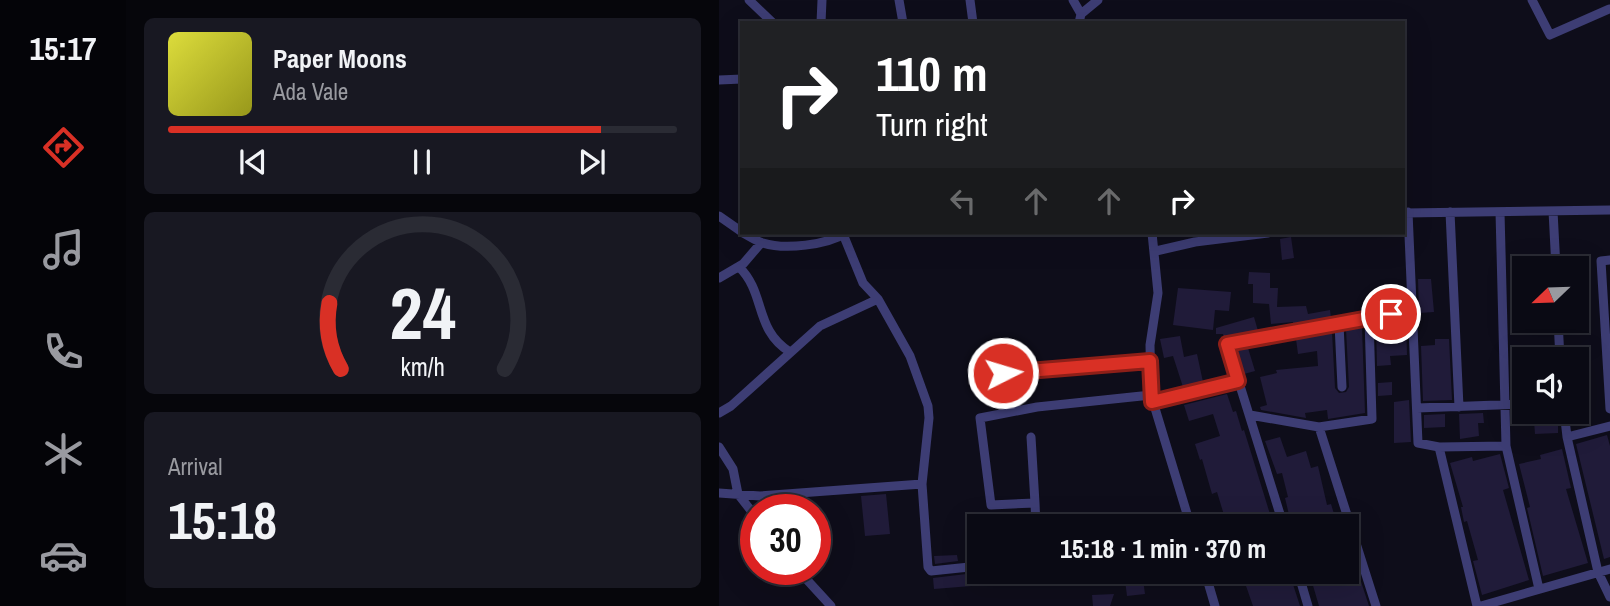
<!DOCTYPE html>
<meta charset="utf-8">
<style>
:root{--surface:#0a0a14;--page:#181822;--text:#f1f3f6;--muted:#999aa0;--line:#2a2b34;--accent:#d93025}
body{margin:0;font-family:"Archivo Narrow",sans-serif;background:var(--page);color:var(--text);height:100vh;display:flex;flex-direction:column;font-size:26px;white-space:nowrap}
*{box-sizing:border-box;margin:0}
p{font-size:23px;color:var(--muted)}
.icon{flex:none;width:38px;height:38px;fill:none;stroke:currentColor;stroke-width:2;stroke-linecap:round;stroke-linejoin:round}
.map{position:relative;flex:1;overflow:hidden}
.details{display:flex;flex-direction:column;gap:18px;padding:18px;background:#06060b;width:593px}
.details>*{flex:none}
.banner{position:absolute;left:21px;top:21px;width:665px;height:214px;border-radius:0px;box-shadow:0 7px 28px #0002,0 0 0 2px var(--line);background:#202124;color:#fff;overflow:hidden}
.needle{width:46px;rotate:247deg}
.controls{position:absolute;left:793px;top:256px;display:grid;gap:14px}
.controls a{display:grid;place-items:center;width:77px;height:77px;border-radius:0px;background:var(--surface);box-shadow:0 7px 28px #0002,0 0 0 2px var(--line);font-size:35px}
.speed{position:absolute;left:21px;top:494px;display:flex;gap:14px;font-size:35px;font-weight:700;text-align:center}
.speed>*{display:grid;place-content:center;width:91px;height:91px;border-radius:50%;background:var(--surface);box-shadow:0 7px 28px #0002,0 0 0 2px var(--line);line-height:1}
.speed .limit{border:10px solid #d22;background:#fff;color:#111}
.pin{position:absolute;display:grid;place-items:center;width:60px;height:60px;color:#fff;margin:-30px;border:4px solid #fff;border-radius:50%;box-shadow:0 2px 7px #0007}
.me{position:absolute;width:77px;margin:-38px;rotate:85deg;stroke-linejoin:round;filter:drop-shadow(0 0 5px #0008)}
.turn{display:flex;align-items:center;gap:24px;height:147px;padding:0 21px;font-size:32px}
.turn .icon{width:91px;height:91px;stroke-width:2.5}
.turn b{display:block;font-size:49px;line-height:60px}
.lanes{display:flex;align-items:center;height:66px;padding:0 21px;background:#0003;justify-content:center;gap:35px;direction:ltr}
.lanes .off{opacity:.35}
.big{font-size:52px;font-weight:700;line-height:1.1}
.details .tile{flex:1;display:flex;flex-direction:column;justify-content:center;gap:10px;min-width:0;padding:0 24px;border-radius:10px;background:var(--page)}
.details .dial{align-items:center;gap:0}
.dial svg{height:182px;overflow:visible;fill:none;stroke:var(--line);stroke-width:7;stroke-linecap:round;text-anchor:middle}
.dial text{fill:var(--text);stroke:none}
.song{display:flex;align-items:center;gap:21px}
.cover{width:84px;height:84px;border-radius:10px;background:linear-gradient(135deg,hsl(60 70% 55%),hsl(60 70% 35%))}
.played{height:7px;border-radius:4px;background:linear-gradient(90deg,var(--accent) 85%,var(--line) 85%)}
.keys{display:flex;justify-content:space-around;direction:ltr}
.trip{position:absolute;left:248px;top:514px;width:392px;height:70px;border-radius:0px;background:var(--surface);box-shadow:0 7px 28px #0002,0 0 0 2px var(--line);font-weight:700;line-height:70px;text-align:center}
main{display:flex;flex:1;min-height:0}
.tabs{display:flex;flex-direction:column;width:126px;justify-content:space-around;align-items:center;background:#040408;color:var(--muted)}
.tabs .icon{width:49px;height:49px}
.tabs .active{color:var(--accent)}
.tabs b{font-size:32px;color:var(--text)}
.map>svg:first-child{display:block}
.building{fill:#201b39}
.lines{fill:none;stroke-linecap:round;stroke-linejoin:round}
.minor{stroke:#3d3d74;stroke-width:9}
.route-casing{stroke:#8d1f18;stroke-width:18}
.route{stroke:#d93025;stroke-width:12}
</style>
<main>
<nav class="tabs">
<b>15:17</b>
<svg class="icon active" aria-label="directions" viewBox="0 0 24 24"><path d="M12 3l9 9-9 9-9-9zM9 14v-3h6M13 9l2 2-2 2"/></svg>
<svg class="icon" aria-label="music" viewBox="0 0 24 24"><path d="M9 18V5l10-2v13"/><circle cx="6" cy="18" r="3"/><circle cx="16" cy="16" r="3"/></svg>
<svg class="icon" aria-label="phone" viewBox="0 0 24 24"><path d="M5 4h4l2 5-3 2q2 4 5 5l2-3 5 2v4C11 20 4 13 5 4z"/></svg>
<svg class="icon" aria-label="climate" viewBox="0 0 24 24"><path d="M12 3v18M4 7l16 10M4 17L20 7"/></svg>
<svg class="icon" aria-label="car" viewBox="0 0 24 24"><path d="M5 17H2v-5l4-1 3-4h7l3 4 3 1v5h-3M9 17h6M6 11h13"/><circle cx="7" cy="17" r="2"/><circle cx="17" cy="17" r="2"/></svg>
</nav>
<section class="details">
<div class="tile">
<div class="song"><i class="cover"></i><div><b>Paper Moons</b><p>Ada Vale</p></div></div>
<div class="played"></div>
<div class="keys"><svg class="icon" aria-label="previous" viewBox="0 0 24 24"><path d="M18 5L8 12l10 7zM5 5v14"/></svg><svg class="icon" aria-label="pause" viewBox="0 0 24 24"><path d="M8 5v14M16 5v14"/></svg><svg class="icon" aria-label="next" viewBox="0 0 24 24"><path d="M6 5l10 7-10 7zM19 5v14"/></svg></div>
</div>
<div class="tile dial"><svg viewBox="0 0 100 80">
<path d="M14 69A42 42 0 1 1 86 69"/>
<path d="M14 69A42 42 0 0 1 9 40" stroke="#d93025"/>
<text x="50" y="56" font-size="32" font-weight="700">24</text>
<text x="50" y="72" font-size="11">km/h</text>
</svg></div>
<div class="tile"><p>Arrival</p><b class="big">15:18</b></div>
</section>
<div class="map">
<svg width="891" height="606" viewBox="0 0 891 606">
<rect width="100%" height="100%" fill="#0e0d1a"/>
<!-- building -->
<path class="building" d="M572 237 575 258 563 260 561 239Z
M530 272 551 273V288H559L558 307 587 306 589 314 611 310 612 318 574 325V322L552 324 550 304 534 303V284H529Z
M699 279H712L715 312 700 313Z
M459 288 512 292 510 311 496 310 494 330 454 325Z
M535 317 539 331 505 338 504 334H497V328Z
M687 319 688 355 671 356 672 365 658 366 657 324Z
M643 327 646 413 609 419 608 410 586 413 587 418 542 410 541 407 548 405 541 377 558 373 557 370 599 366 598 351 579 354 577 339 613 332 616 388 620 393 627 392 630 387 627 329Z
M461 336 465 357 478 354 484 382 464 387 454 356 445 358 441 339Z
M716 339H730L733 400 704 401 702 346 716 345Z
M529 348 536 371 525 374 518 351Z
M673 382V395L659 396V383Z
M508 394 514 412 517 411 523 431 525 430 555 527H505L502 516 505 515 498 492 493 494 483 459 481 460 476 444 501 436 494 414 470 421 465 405Z
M690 400 692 442 675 443V402Z
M764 413 765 423H759L760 436 741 439 740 414Z
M726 414V427L705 428V415Z
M839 420V433L816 434 815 421Z
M888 435 891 446V557L885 559 857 444Z
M561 437 568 457 587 451 592 468 599 466 608 505 612 504 619 527H573L566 498 569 497 563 473 558 474 546 441Z
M843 449 852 488 847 489 869 563 824 576 808 508 811 507 800 464 822 459 821 455Z
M781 454 790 488 784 490 810 580 763 595 754 561 759 560 748 521 745 522 742 507H744L731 463 753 457 754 461Z
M167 494 171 534 146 536 142 496Z
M630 545 650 606H600L590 572H628Z
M238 555 239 561 216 564 215 556Z
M264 572 265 585 215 589 214 578Z
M345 572H358L360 581 340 585 338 574Z
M405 572H423L426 594 408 596Z
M515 572H570L581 606H534L526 583 520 585Z
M395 594 391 606H374L373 595Z"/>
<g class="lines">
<!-- minor -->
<path class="minor" d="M30 0 54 23
M180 0 184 23
M251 0 254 23
M354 0 362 14 360 23
M813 0 831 35 890 9
M362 14 379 0
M102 23 103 0
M0 80 23 79
M834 211 837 268
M689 212 699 443 720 447 758 606
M731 212 740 407
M686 213 891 210
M0 216 23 232
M24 233C30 236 37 241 44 243 66 250 108 245 127 233
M433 233 439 293 431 345 432 395 472 527
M437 251 476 242 549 233
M891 260 882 261 891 409
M20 267C47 293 35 330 71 352
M0 278 24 264 42 243
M159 299 191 356 209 406 210 418 203 484 209 567 212 571 260 566
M839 320 841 359
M620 324 623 387
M284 373 431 361
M433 402 519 381
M698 408 805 404
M845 411 848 437 879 572 891 597
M0 413 12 406 101 326 159 299 144 283 124 234
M531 415 600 427 653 419 650 318
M600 427 657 606
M312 437 316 503
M848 437 891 426
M787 446 820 589
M0 447 14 469 19 494 37 517
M720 447 787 446 781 212
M0 493 41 496 203 484
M317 527 316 503 272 505 261 418 318 407 432 395
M565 527 508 344 694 310
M78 569 112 606
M486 572 496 606
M579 572 589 606
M762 606 891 569"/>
</g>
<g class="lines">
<!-- route casing -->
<g class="route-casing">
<path id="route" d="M284 373 431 361 433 402 519 381 508 344 672 314"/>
</g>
<!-- route -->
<use href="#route" class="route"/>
</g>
</svg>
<div class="controls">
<a><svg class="needle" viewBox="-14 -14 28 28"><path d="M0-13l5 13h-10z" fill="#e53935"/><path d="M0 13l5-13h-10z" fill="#999aa0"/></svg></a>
<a><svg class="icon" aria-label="sound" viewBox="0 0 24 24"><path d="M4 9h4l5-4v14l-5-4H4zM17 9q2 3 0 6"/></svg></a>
</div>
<div class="speed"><div class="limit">30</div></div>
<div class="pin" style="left:672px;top:314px;background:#d93025"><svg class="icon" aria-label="arrive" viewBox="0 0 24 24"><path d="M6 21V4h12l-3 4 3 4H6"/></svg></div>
<svg class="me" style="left:284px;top:373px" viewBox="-20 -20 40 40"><circle r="17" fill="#d93025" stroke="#fff" stroke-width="3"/><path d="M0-11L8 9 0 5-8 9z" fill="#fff"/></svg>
<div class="trip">15:18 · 1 min · 370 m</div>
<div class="banner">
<div class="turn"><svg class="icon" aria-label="right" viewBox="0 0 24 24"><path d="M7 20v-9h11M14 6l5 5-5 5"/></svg><div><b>110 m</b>Turn right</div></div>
<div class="lanes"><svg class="icon off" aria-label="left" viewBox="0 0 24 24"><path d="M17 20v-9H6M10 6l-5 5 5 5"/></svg><svg class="icon off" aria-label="ahead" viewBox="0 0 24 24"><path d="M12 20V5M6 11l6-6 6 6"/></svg><svg class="icon off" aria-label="ahead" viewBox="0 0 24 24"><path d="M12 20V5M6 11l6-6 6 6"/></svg><svg class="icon" aria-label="right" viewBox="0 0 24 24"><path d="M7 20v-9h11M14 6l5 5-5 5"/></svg></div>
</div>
</div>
</main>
